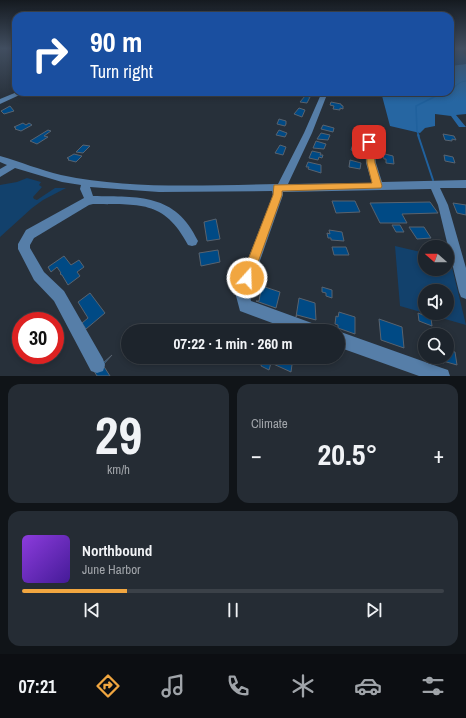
<!DOCTYPE html>
<meta charset="utf-8">
<style>
:root{--surface:#1d242c;--page:#252c34;--text:#f1f3f6;--muted:#a0a4a9;--line:#3b4148;--accent:#f1a640}
body{margin:0;font-family:"Archivo Narrow",sans-serif;background:var(--page);color:var(--text);height:100vh;display:flex;flex-direction:column;font-size:15px;white-space:nowrap}
*{box-sizing:border-box;margin:0}
p{font-size:13px;color:var(--muted)}
.icon{flex:none;width:22px;height:22px;fill:none;stroke:currentColor;stroke-width:2;stroke-linecap:round;stroke-linejoin:round}
.map{position:relative;height:376px;overflow:hidden}
.panel{display:flex;flex-direction:column;gap:8px;padding:8px;background:#101418;flex:1}
.panel>*{flex:none}
.top-card{position:absolute;left:12px;top:12px;width:442px;height:84px;border-radius:12px;box-shadow:0 2px 6px #0003,0 0 0 1px var(--line);background:#1a4fa0;color:#fff;overflow:hidden}
.needle{width:26px;rotate:290deg}
.controls{position:absolute;left:418px;top:240px;display:grid;gap:8px}
.controls a{display:grid;place-items:center;width:36px;height:36px;border-radius:50%;background:var(--surface);box-shadow:0 2px 6px #0003,0 0 0 1px var(--line);font-size:20px}
.speed{position:absolute;left:12px;top:312px;display:flex;gap:8px;font-size:20px;font-weight:700;text-align:center}
.speed>*{display:grid;place-content:center;width:52px;height:52px;border-radius:50%;background:var(--surface);box-shadow:0 2px 6px #0003,0 0 0 1px var(--line);line-height:1}
.speed .limit{border:6px solid #d22;background:#fff;color:#111}
.pin{position:absolute;display:grid;place-items:center;width:34px;height:34px;color:#fff;margin:-17px;border-radius:8px;box-shadow:0 2px 6px #0006}
.me{position:absolute;width:44px;margin:-22px;rotate:20deg;stroke-linejoin:round;filter:drop-shadow(0 0 3px #0008)}
.turn{display:flex;align-items:center;gap:14px;height:84px;padding:0 12px;font-size:18px}
.turn .icon{width:52px;height:52px;stroke-width:2.5}
.turn b{display:block;font-size:28px;line-height:34px}
.big{font-size:30px;font-weight:700;line-height:1.1}
.panel .tile{flex:1;display:flex;flex-direction:column;justify-content:center;gap:6px;min-width:0;padding:0 14px;border-radius:12px;background:var(--page)}
.panel .dial{align-items:center;gap:0}
.dial b{font-size:52px;line-height:1}
.song{display:flex;align-items:center;gap:12px}
.cover{width:48px;height:48px;border-radius:6px;background:linear-gradient(135deg,hsl(270 70% 55%),hsl(260 70% 35%))}
.played{height:4px;border-radius:2px;background:linear-gradient(90deg,var(--accent) 25%,var(--line) 25%)}
.keys{display:flex;justify-content:space-around;direction:ltr}
.heat{display:flex;justify-content:space-between;align-items:center;font-size:22px;direction:ltr}
.panel .tiles{flex:1;display:grid;gap:8px;grid-template-columns:1fr 1fr}
.tile:last-child{grid-column:span 2}
.trip{position:absolute;left:121px;top:324px;width:224px;height:40px;border-radius:20px;background:var(--surface);box-shadow:0 2px 6px #0003,0 0 0 1px var(--line);font-weight:700;line-height:40px;text-align:center}
.tabs{display:flex;height:64px;justify-content:space-around;align-items:center;background:#0c0e12;color:var(--muted)}
.tabs .icon{width:28px;height:28px}
.tabs .on{color:var(--accent)}
.tabs b{font-size:18px;color:var(--text)}
.map>svg:first-child{display:block}
.green{fill:#12416c;fill-rule:evenodd}
.forest{fill:#2666a2}
.lines{fill:none;stroke-linecap:round;stroke-linejoin:round}
.stream-far2{stroke:#20619d;stroke-width:1}
.stream-far1{stroke:#20619d;stroke-width:1.5}
.stream{stroke:#20619d;stroke-width:2}
.building{fill:#004a85;stroke:#59636f}
.minor{fill:#567ea8;fill-rule:evenodd}
.route{fill:#f1a640;stroke:#9d6c2a}
</style>
<div class="map">
<svg width="466" height="376" viewBox="0 0 466 376">
<rect width="100%" height="100%" fill="#27303a"/>
<!-- green -->
<path class="green" d="M450 48H466L463 52 466 56V64L450 66Z
M27 178 41 182 39 185 42 187 33 197 34 199 37 200 55 188H66L43 200 32 208 0 237V185L17 182Z
M395 246 425 253V269H447V258L450 259 466 325 400 306ZM425 291H447V313H425Z"/>
<!-- forest -->
<path class="forest" d="M466 64V114L456 115 466 127H459L451 116 435 114V126L425 128 420 133 390 126 381 92H450V66Z"/>
<g class="lines">
<!-- stream-far2 -->
<path class="stream-far2" d="M454 87 461 82 466 81"/>
<!-- stream-far1 -->
<path class="stream-far1" d="M450 90 455 86
M419 136 417 131 416 106 444 92"/>
<!-- stream -->
<path class="stream" d="M418 135 433 180"/>
</g>
<!-- building -->
<path class="building" d="M305 96 310 97 307 103 300 102Z
M331 102 341 104V105L343 106V109L340 108V110L333 109 334 106 330 105Z
M10 106 14 111 4 114 1 111Z
M299 108 305 110 302 117 294 114Z
M279 119 286 121V124L285 126 277 124Z
M23 123 26 125 29 123 32 125 21 131 15 129 16 128 14 127Z
M323 125 334 128 333 132 321 129Z
M368 127 383 129V131H381V134L369 132Z
M48 130 51 131 44 136 48 137 37 144 30 141Z
M279 130 287 133 285 137 276 135Z
M321 133 330 135 328 140 317 139Z
M443 134 454 136 456 140 452 139V141L445 140Z
M316 141 326 144 324 149 313 148Z
M353 144 363 146 362 153 351 150Z
M83 145 90 146 83 153 76 152Z
M280 145 286 147 283 155 275 153Z
M312 151 321 153 320 155H323L322 158 319 157 318 160 309 158Z
M74 154 82 156 76 162 68 160 69 159 67 158Z
M385 154 393 156 394 164 386 163V159H384L383 155Z
M444 155 453 157 455 163 445 161Z
M350 160 361 163 360 169 349 167Z
M308 162 321 165V173L308 169 309 167H306Z
M332 201H355L360 212 336 213Z
M430 202 438 213 402 214 407 223H380L370 203Z
M453 203 466 205V215L457 213Z
M216 219 220 239 207 241 204 222Z
M392 225H400L404 232H396Z
M409 227H424L431 238 417 239Z
M329 230 342 232 344 241 331 240V238H328L327 233 330 234Z
M332 247H346L349 255H334Z
M218 250 220 262 201 266 199 253Z
M64 256 71 265 79 260 84 267 77 272 80 276 68 285 62 275 60 274 61 273 57 267 51 272 48 267Z
M262 284V286L280 292 276 308 256 301H259Z
M322 287 332 290V298L326 296V293L322 292Z
M90 293 105 313 86 329 82 323 88 318 78 302Z
M299 298 315 303 316 320 297 315 296 317Z
M339 312 355 317V334L338 328V325L335 324 336 316 338 317Z
M418 313 431 318 432 326 419 321Z
M379 319 402 327 404 348 381 340Z
M447 350 455 352 457 365 443 361 444 363 426 357H447Z
M112 355 103 365 110 376H97L94 371Z
M263 357H293L291 372 271 363 269 370 261 366Z"/>
<g class="lines">
<!-- minor -->
<path class="minor" d="M17 92H26L0 104V99Z
M322 92H328L312 133 288 184 372 183 366 163 365 142 369 139 373 142 376 163 382 182 466 180V188H440L448 205 466 268V299L461 297 459 292 438 205 431 189 283 192V195L249 292 251 301 320 326 323 331H294L240 311 235 292 273 195 272 191 159 192 90 187 93 196C139 197 175 193 198 241L196 245 192 246 188 245C164 199 138 205 93 204L89 205 34 238 30 245V248L44 272 64 291 103 359 105 365 103 371 97 373 91 371 54 301 34 280 18 249V244L26 230 84 198 80 189 81 185 62 182 15 168 0 177V169L7 165 0 162V156C21 162 40 170 61 175 132 190 206 185 278 184L304 133Z
M338 331 442 368 448 370 450 376H419L338 347Z"/>
</g>
<!-- sky -->
<linearGradient id="sky" x2="0" y2="1"><stop stop-color="#151a20"/><stop offset="0.48" stop-color="#414e60"/><stop offset="1" stop-color="#414e60" stop-opacity="0"/></linearGradient>
<rect width="466" height="101" fill="url(#sky)"/>
<!-- route -->
<path class="route" d="M369 139 373 142 375 163 382 186 381 188 282 191V195L251 282 247 284 243 282 241 278 273 195 274 185 372 183 367 163 366 142Z"/>
</svg>
<div class="controls">
<a><svg class="needle" viewBox="-14 -14 28 28"><path d="M0-13l5 13h-10z" fill="#e53935"/><path d="M0 13l5-13h-10z" fill="#a0a4a9"/></svg></a>
<a><svg class="icon" aria-label="sound" viewBox="0 0 24 24"><path d="M4 9h4l5-4v14l-5-4H4zM17 9q2 3 0 6"/></svg></a>
<a><svg class="icon" aria-label="search" viewBox="0 0 24 24"><circle cx="10" cy="10" r="6"/><path d="M15 15l6 6"/></svg></a>
</div>
<div class="speed"><div class="limit">30</div></div>
<div class="pin" style="left:369px;top:142px;background:#d93025"><svg class="icon" aria-label="arrive" viewBox="0 0 24 24"><path d="M6 21V4h12l-3 4 3 4H6"/></svg></div>
<svg class="me" style="left:247px;top:278px" viewBox="-20 -20 40 40"><circle r="17" fill="#f1a640" stroke="#fff" stroke-width="3"/><path d="M0-11L8 9 0 5-8 9z" fill="#fff"/></svg>
<div class="trip">07:22 · 1 min · 260 m</div>
<div class="top-card">
<div class="turn"><svg class="icon" aria-label="right" viewBox="0 0 24 24"><path d="M7 20v-9h11M14 6l5 5-5 5"/></svg><div><b>90 m</b>Turn right</div></div>
</div>
</div>
<section class="panel">
<div class="tiles">
<div class="tile dial"><b>29</b><p>km/h</p></div>
<div class="tile"><p>Climate</p>
<div class="heat"><a>−</a><b class="big">20.5°</b><a>+</a></div>
</div>
<div class="tile">
<div class="song"><i class="cover"></i><div><b>Northbound</b><p>June Harbor</p></div></div>
<div class="played"></div>
<div class="keys"><svg class="icon" aria-label="previous" viewBox="0 0 24 24"><path d="M18 5L8 12l10 7zM5 5v14"/></svg><svg class="icon" aria-label="pause" viewBox="0 0 24 24"><path d="M8 5v14M16 5v14"/></svg><svg class="icon" aria-label="next" viewBox="0 0 24 24"><path d="M6 5l10 7-10 7zM19 5v14"/></svg></div>
</div>
</div>
</section>
<nav class="tabs">
<b>07:21</b>
<svg class="icon on" aria-label="directions" viewBox="0 0 24 24"><path d="M12 3l9 9-9 9-9-9zM9 14v-3h6M13 9l2 2-2 2"/></svg>
<svg class="icon" aria-label="music" viewBox="0 0 24 24"><path d="M9 18V5l10-2v13"/><circle cx="6" cy="18" r="3"/><circle cx="16" cy="16" r="3"/></svg>
<svg class="icon" aria-label="phone" viewBox="0 0 24 24"><path d="M5 4h4l2 5-3 2q2 4 5 5l2-3 5 2v4C11 20 4 13 5 4z"/></svg>
<svg class="icon" aria-label="climate" viewBox="0 0 24 24"><path d="M12 3v18M4 7l16 10M4 17L20 7"/></svg>
<svg class="icon" aria-label="car" viewBox="0 0 24 24"><path d="M5 17H2v-5l4-1 3-4h7l3 4 3 1v5h-3M9 17h6M6 11h13"/><circle cx="7" cy="17" r="2"/><circle cx="17" cy="17" r="2"/></svg>
<svg class="icon" aria-label="filters" viewBox="0 0 24 24"><path d="M4 7h16M4 17h16"/><circle cx="9" cy="7" r="2"/><circle cx="15" cy="17" r="2"/></svg>
</nav>
